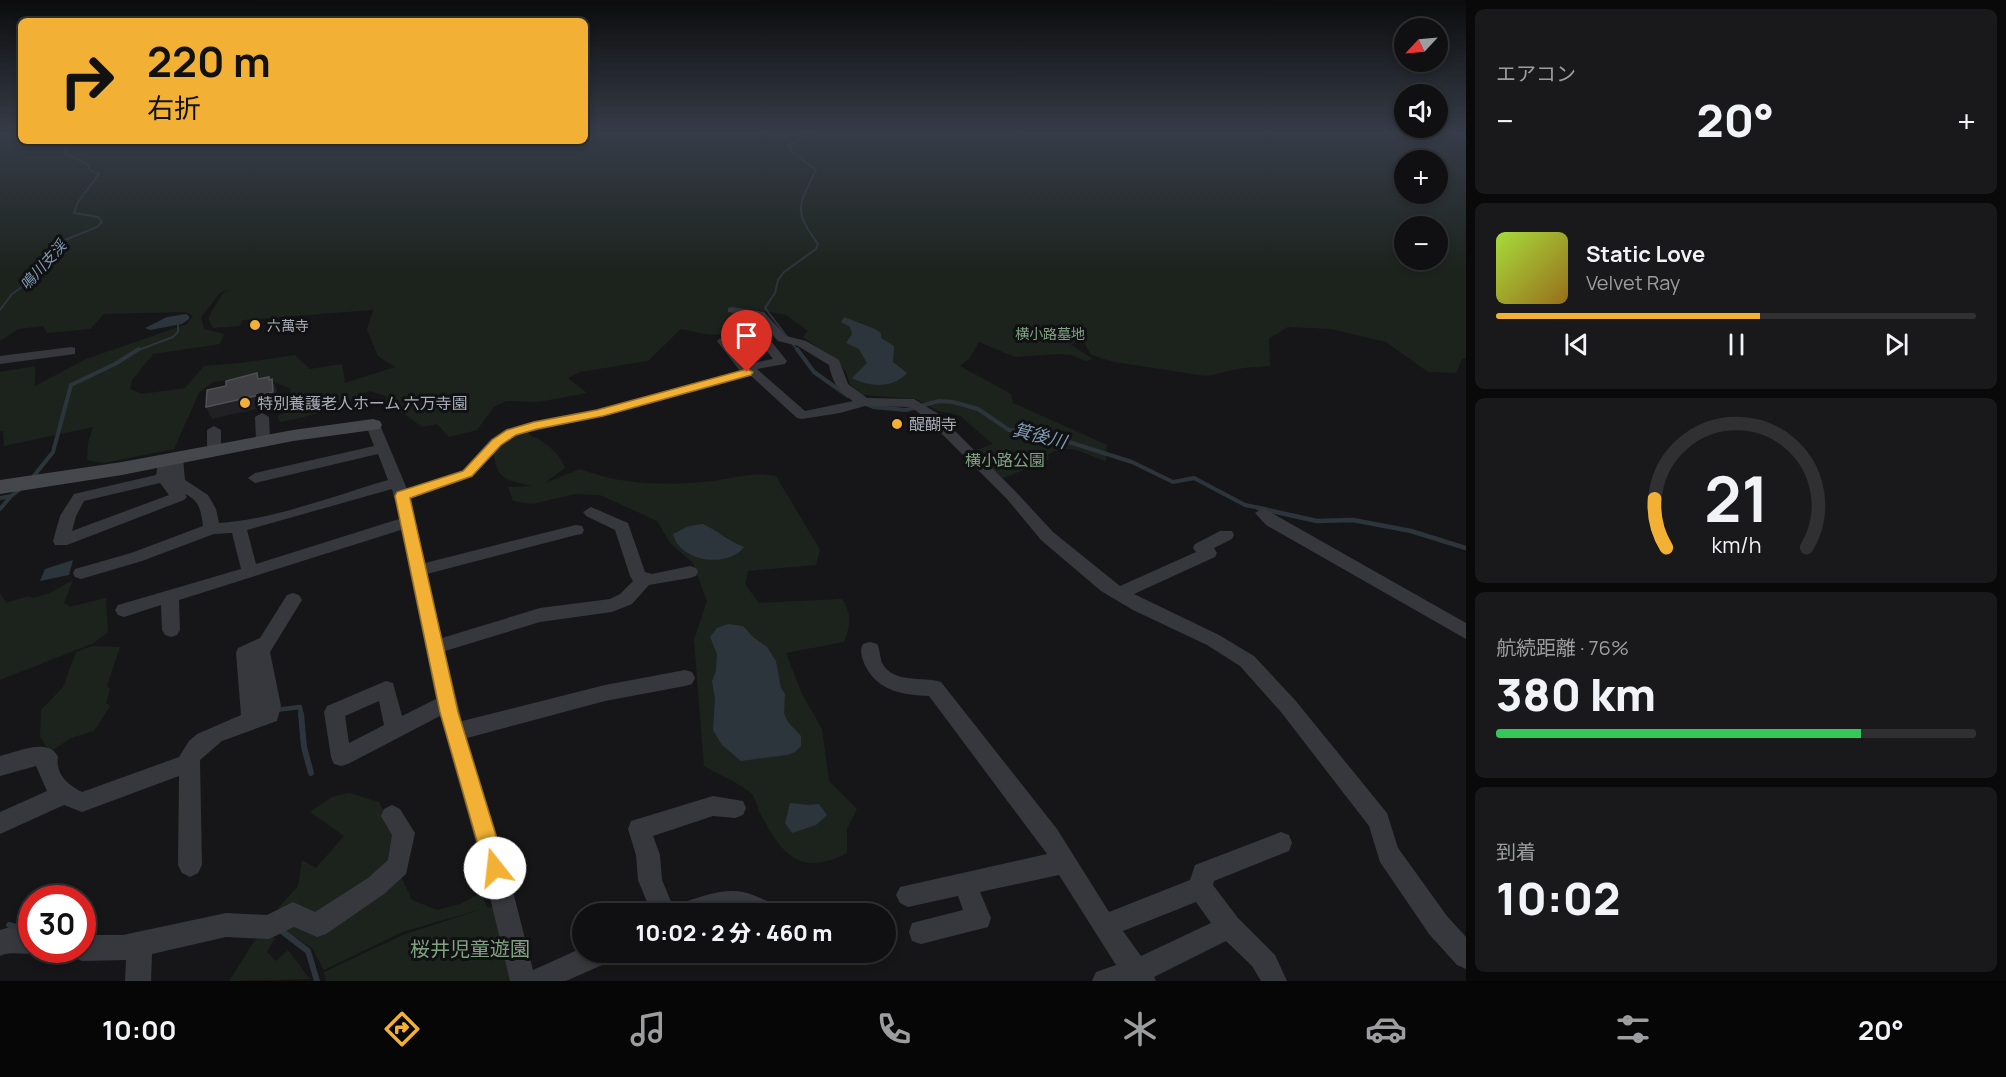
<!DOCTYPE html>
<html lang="ja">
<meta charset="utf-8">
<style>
:root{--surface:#101012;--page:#19191b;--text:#f1f3f6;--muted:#9c9d9f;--line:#303032;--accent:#f2b134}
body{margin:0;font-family:Manrope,"Noto Sans JP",sans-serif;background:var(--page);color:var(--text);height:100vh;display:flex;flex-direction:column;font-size:22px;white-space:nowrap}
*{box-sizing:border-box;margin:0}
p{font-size:20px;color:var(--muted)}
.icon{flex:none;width:33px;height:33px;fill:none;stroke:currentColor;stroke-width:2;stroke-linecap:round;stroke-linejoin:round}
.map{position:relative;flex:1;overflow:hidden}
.details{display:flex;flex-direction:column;gap:9px;padding:9px;background:#09090a;width:540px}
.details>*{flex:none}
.hud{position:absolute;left:18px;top:18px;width:570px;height:126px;border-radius:9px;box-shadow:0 3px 9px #0003,0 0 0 2px var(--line);background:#f2b134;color:#111;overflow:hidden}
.needle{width:39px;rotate:244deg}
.buttons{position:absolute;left:1394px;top:18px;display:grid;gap:12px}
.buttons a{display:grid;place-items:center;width:54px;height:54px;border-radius:50%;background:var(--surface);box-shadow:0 3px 9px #0003,0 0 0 2px var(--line);font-size:30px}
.speed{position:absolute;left:18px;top:885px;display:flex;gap:12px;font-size:30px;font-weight:700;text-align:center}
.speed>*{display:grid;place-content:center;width:78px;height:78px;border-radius:50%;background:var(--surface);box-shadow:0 3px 9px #0003,0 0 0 2px var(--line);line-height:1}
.speed .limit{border:9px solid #d22;background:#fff;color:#111}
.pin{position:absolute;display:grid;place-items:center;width:51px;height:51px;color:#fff;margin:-62px -26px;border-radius:50% 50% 50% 0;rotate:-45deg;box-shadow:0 0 6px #0007}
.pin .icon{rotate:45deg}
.me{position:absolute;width:66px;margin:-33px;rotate:344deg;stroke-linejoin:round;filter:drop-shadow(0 0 4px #0008)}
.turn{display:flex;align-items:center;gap:21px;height:126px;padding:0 30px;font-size:27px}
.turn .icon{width:78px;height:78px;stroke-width:2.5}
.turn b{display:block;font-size:42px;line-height:51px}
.big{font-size:45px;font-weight:800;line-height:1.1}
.details .card{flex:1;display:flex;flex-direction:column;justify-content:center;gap:9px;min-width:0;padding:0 21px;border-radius:9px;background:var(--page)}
.details .dial{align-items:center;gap:0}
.dial svg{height:156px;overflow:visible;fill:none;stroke:var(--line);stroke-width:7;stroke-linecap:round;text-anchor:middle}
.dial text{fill:var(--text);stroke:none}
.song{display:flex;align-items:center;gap:18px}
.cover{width:72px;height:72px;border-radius:9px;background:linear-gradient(135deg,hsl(80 70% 55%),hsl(40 70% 35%))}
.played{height:6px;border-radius:3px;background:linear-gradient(90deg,var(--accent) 55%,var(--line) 55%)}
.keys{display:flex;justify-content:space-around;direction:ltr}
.heat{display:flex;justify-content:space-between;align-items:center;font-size:33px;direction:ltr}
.charge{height:9px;border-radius:4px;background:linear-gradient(90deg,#34c759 76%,var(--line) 0)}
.trip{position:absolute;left:572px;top:903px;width:324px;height:60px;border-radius:30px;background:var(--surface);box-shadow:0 3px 9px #0003,0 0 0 2px var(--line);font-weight:800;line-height:60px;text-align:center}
.tabs{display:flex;height:96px;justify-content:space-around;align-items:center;background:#060607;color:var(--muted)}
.tabs .icon{width:42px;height:42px}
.tabs .selected{color:var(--accent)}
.tabs b{font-size:27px;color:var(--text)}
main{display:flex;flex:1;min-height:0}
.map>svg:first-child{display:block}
.green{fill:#1c231d;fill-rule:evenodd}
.water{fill:#2c353c}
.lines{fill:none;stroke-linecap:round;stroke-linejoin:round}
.stream-far3{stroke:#2c353c;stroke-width:2}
.stream-far2{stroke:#2c353c;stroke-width:4}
.stream-far1{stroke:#2c353c;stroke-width:4.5}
.stream{stroke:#2c353c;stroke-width:6}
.street{fill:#37383d;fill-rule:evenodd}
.secondary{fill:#45474d;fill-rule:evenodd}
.shaded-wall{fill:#212124}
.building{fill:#3f3f44;stroke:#4f5156;stroke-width:1.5}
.route{fill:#f2b134;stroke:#9d7322;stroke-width:1.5}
.poi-dot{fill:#f2b134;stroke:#111113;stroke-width:2}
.labels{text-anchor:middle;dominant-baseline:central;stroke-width:6;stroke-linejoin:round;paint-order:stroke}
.far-poi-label{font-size:14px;fill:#a8adb8;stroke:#111113;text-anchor:start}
.far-park-label{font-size:14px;fill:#7fa381;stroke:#111113}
.far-water-label{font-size:15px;font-style:italic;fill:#7f9bb3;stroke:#111113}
.poi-label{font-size:16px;fill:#a8adb8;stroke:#111113;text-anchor:start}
.park-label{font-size:16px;fill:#7fa381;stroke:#111113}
.water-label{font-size:18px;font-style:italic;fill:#7f9bb3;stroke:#111113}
.near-park-label{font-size:20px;fill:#7fa381;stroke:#111113}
</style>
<main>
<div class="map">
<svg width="1466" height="981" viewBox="0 0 1466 981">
<rect width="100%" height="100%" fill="#161618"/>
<!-- green -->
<path class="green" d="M0 133H21V141H585V133H1466V358L1462 359 1456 373 1428 372 1386 342 1331 329 1288 327 1269 339 1270 366 1243 368 1206 376 1114 362 1091 355 1084 342 1070 344 1093 359 1085 361 1072 355 1059 354 1015 357 979 342 969 359 960 366 1011 394 1013 403 1107 445 1106 462C1086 454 1067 441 1048 455L1049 460 1001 479 971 452 993 444 959 415 938 411 916 399 862 395 850 384 846 372 837 361 803 337 808 331 786 315 759 310C725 339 722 338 681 329L648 361 580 372 568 378 587 393 538 402 506 401 494 407 477 430 449 437 437 424 422 427 403 413 385 409 387 396 369 391C340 406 312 417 280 422L278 416 293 407 290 388 256 376 213 382 199 393 174 449 104 463 87 460 88 443 93 427 4 446 3 431H0V372L35 366V386L86 359 187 324 193 316 186 312 104 314 90 329 47 333 43 326 18 329 0 341ZM1404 160H1437V194H1404ZM1404 226H1437V260H1404ZM228 290 222 294 208 318 213 328 240 326 243 320 372 310 374 307 367 330 378 356 395 367 345 383 342 364 310 369 295 355 240 363 204 366 185 388 142 394 130 389 132 380 153 354 220 344 224 334 204 329 201 317 220 293Z
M528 431 531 436C544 440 561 455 565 468L545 483 580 469C620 484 660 486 703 482 728 480 752 471 776 476L820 550 816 565 748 571 745 584 759 603 842 599C852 615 851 624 844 642L786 653 802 694 822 729 829 781 857 809 847 829V853C799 877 783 855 761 815 758 809 756 799 752 794 742 784 717 774 704 766L694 640 707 601 693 563 670 543 657 521 600 495 575 494 532 504 513 501 508 487 532 486C521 483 501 481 497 468 495 463 495 458 493 453L512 436Z
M73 580 64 603 70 607 106 598 108 632 94 643 0 680V593L6 603 28 596 33 598 50 593Z
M92 646 120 647 107 686 110 689 106 703 110 706 94 731 71 738 50 752 40 737 41 710 63 687 76 652Z
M349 793 379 802 388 820 399 835 393 867 317 920 277 916 279 907 298 886 302 860 316 868 344 836 310 812 332 797Z
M399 872 412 900 437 910 460 904 481 893 488 908 495 906 513 981H326L324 972 403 935 482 909 402 932 324 970 312 948 276 926 290 918 316 931Z
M262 929 275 938 267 952 276 961 288 950 310 979 229 981Z"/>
<!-- water -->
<path class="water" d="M186 314 189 316V319L182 324 150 330 145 328 167 317Z
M844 317 875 329 881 333V338L894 346 893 362 907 373C893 389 868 387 852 378L867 363 859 349 846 343 852 334 850 327 841 322Z
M703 524C718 531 728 541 744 547 729 568 680 563 673 534L689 526Z
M73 560 69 575 40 581 45 569Z
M728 624 743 626 753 637 767 647 776 661 781 688 785 694 784 714 788 722 801 736V746L795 752 787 755 741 761 722 745 713 730 715 699 712 681 716 671 717 654 710 637 717 628Z
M790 803 809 805 819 804 827 815 816 825 792 833 785 823Z"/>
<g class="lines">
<!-- stream-far3 -->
<path class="stream-far3" d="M0 310 12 294 32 280 46 266 60 242 97 227 102 222 98 217 74 213 78 202 99 174 91 171 87 164 65 153 69 141
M136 351 173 337 178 332V322
M798 351 765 308 775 293 778 280 784 272 816 249 818 244C793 209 798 207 816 170L791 151 789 145 812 133"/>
<!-- stream-far2 -->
<path class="stream-far2" d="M797 349 814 372 848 396
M866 404 873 407 906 410 939 401 953 402 978 409 1009 430 1047 435 1132 462 1173 482 1194 478 1245 505 1265 509
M33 477 53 452 71 385 115 364 139 349
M11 496 19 490
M0 498 11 496 0 509"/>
<!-- stream-far1 -->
<path class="stream-far1" d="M1258 508 1317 521 1353 520 1411 531 1466 548
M276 710 300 707 301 715"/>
<!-- stream -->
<path class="stream" d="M301 714 304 747 311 773
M9 925 23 929
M279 929 308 951 317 981"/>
<!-- street -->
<path class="street" d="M732 307 764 312 786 336 806 341 839 360 848 384 867 398 914 399 937 413 1017 493 1053 532 1120 586 1196 552 1193 548 1195 544 1220 531H1232L1234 535 1232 539 1214 548 1217 553 1215 557 1134 594 1219 635 1254 656 1295 700 1387 813 1398 848 1447 916 1466 937V969L1457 965 1429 934 1380 862 1369 826 1281 712 1240 666 1207 645 1133 610 1101 591 1041 540 1007 499 927 419 911 407 865 406 840 413 802 419 797 418 750 375 603 416 516 435 501 445 472 477 410 499 425 563 576 525 582 526 584 530 582 534 576 535 427 574 442 638 540 608 610 599 620 594 633 581 630 576 615 530 586 516 583 512 591 507 628 523 645 572 652 574 690 566 696 568 698 572 696 576 690 578 649 585 632 604 612 612 540 622 445 651 462 721 605 685 685 670 692 672 695 678 692 684 685 686 605 701 467 738 507 868 533 970 582 948V952H614L611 961 566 981H510L483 868 440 716 348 764 341 766 334 764 331 757 324 712 327 706 386 681 393 683 402 716 436 699 401 530 179 600 180 630 177 635 171 637 165 635 162 630 161 605 124 617 118 615 115 610 118 605 241 569 232 533 214 534 142 561 81 579 75 577 73 573 75 569 131 553 203 526C201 511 200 501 185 494L187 497 184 500 67 545H55L53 541 60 516 74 494 156 475 159 458H169L176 454 183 458 185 480 208 495 216 509 219 523C276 519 333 496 388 480L378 454 255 483 248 478 255 473 374 446 366 425 373 421 380 425 407 489 462 471 491 439 506 429 534 421 597 409 740 371 717 341 719 339 758 329 762 330 787 361 785 364 757 369 805 411 853 401C839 392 832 382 829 365L798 346 778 341 756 317 728 312V308ZM755 336 773 359 747 364 730 343ZM160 483 169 495 72 531 76 516 84 501ZM392 489 399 519 256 564 247 530ZM379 701 384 725 349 743 345 716Z
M71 347 75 348V354L0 364V356Z
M262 413 269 417 270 440 263 444 256 440 255 417Z
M214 426 221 430V450L214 454 207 450V430Z
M1263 508 1466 623V639L1266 525 1255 513Z
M293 593 299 595 302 600 270 652 281 706 277 721 222 741 200 760 202 865 198 873 190 877 182 873 178 865 179 776 82 812 64 805 0 834V812L47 791 36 766 0 776V756C17 752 49 737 58 757 55 774 68 785 82 792L179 757 189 741 197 734 241 715 236 653 238 648 260 638 287 595Z
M870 642 877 644C880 650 880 657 882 663 893 684 923 676 941 682L1057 829 1109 912 1190 880 1195 865 1281 832 1289 835 1292 843 1289 851 1214 881 1213 885 1238 918 1275 955 1287 981H1261L1252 966 1226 941 1154 977 1156 981H1092L1096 972 1116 965 1059 875 980 892 991 918 988 927 921 944 912 941 909 932 912 923 963 910 958 896 908 907 900 903 896 895 900 887 1047 854 929 696C904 695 878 691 866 667 862 659 859 651 863 644ZM1196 902 1211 923 1141 956 1123 931Z
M713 796 743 801 746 808 743 815 735 818 713 816 653 836 660 855 662 880 675 911 677 905C696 898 723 888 743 892 753 894 764 900 774 904L777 914H652L638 880 636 855 628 829 631 821Z
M392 805 400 809 415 833 406 874 384 894 326 934 317 937 294 927 269 939 226 937 152 954 151 981H125L126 960 82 961 73 957 70 950H82V935H123L226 913 267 915 293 902 315 912 368 878 388 860 392 835 381 816 384 809Z
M7 928 32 929V950L41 951C27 957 13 950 0 956V930Z"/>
<!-- secondary -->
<path class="secondary" d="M373 419 380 421 382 425 380 429 293 441 122 475 0 494V480L122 462 293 430Z"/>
</g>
<!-- shaded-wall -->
<path class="shaded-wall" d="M269 377 273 387 272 379 277 391 278 404 212 419 206 407 269 380Z"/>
<!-- building -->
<path class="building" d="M257 373 258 379 269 377V380L272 379 273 392 206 407 207 390 226 386V381Z"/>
<!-- sky -->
<linearGradient id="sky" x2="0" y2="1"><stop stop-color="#0c0c0d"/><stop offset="0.49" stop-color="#363c48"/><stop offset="1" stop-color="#363c48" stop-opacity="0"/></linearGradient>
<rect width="1466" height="271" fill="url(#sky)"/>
<!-- route -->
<path class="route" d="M747 369 753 372 751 375 603 416 537 429 516 435 501 445 472 476 410 498 458 712 506 868 503 876 495 879 487 876 440 712 395 496 397 492 463 471 492 440 507 430 534 422 597 410Z"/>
<!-- markers -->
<g class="poi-dot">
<circle cx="255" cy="325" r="6"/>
<circle cx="245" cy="403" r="6"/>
<circle cx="897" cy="424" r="6"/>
</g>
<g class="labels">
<!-- far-poi labels -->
<g class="far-poi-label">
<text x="267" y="325">六萬寺</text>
</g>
<!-- far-park labels -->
<g class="far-park-label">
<text x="1050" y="333">横小路墓地</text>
</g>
<!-- far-water labels -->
<g class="far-water-label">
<text transform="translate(43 265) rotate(-48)">鳴川支渓</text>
</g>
<!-- poi labels -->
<g class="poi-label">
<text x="257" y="403">特別養護老人ホーム 六万寺園</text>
<text x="909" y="424">醍醐寺</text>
</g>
<!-- park labels -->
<g class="park-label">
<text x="1005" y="460">横小路公園</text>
</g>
<!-- water labels -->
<g class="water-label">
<text transform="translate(1040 435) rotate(14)">箕後川</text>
</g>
<!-- near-park labels -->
<g class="near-park-label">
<text x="470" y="948">桜井児童遊園</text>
</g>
</g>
</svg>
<div class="buttons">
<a><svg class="needle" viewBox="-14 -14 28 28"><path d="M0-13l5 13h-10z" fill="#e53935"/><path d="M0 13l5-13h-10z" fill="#9c9d9f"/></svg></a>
<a><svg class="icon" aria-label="sound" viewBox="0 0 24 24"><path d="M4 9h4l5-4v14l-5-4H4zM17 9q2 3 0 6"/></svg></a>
<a>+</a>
<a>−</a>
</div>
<div class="speed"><div class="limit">30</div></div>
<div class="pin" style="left:747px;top:372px;background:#d93025"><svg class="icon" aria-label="arrive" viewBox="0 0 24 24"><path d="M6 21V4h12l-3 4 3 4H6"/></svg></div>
<svg class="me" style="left:495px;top:868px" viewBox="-20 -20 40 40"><circle r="19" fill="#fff"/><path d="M0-13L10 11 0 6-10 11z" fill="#f2b134"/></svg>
<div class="trip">10:02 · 2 分 · 460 m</div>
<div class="hud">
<div class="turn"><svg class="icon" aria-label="right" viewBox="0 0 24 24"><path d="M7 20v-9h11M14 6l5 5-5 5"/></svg><div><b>220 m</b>右折</div></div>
</div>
</div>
<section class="details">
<div class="card"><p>エアコン</p>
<div class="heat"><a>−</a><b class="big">20°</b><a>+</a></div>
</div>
<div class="card">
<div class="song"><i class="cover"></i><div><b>Static Love</b><p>Velvet Ray</p></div></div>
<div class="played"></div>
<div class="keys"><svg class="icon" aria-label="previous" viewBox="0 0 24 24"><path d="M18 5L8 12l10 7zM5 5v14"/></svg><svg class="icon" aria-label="pause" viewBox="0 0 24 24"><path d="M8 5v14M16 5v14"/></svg><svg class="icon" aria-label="next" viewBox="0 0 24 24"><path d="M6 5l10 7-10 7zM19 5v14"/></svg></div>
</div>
<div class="card dial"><svg viewBox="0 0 100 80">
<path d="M14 69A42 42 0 1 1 86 69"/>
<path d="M14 69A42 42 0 0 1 8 44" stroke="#f2b134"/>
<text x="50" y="56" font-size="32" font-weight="700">21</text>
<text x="50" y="72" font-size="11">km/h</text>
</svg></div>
<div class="card"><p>航続距離 · 76%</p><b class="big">380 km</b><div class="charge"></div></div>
<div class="card"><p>到着</p><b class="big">10:02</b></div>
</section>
</main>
<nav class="tabs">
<b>10:00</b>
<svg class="icon selected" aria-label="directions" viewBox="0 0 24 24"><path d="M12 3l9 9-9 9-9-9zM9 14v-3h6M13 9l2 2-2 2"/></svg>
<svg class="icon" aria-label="music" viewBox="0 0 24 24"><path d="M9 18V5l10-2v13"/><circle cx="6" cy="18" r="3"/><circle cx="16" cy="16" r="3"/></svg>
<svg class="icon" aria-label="phone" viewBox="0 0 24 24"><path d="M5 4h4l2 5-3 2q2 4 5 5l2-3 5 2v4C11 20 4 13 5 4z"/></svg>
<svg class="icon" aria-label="climate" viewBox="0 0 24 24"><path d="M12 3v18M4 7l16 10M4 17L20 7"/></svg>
<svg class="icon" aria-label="car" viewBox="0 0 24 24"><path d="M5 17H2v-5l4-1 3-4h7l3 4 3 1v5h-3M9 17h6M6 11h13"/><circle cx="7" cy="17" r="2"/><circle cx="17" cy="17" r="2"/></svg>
<svg class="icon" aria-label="filters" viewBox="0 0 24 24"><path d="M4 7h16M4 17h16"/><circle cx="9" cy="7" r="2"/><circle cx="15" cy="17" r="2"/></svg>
<b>20°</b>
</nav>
